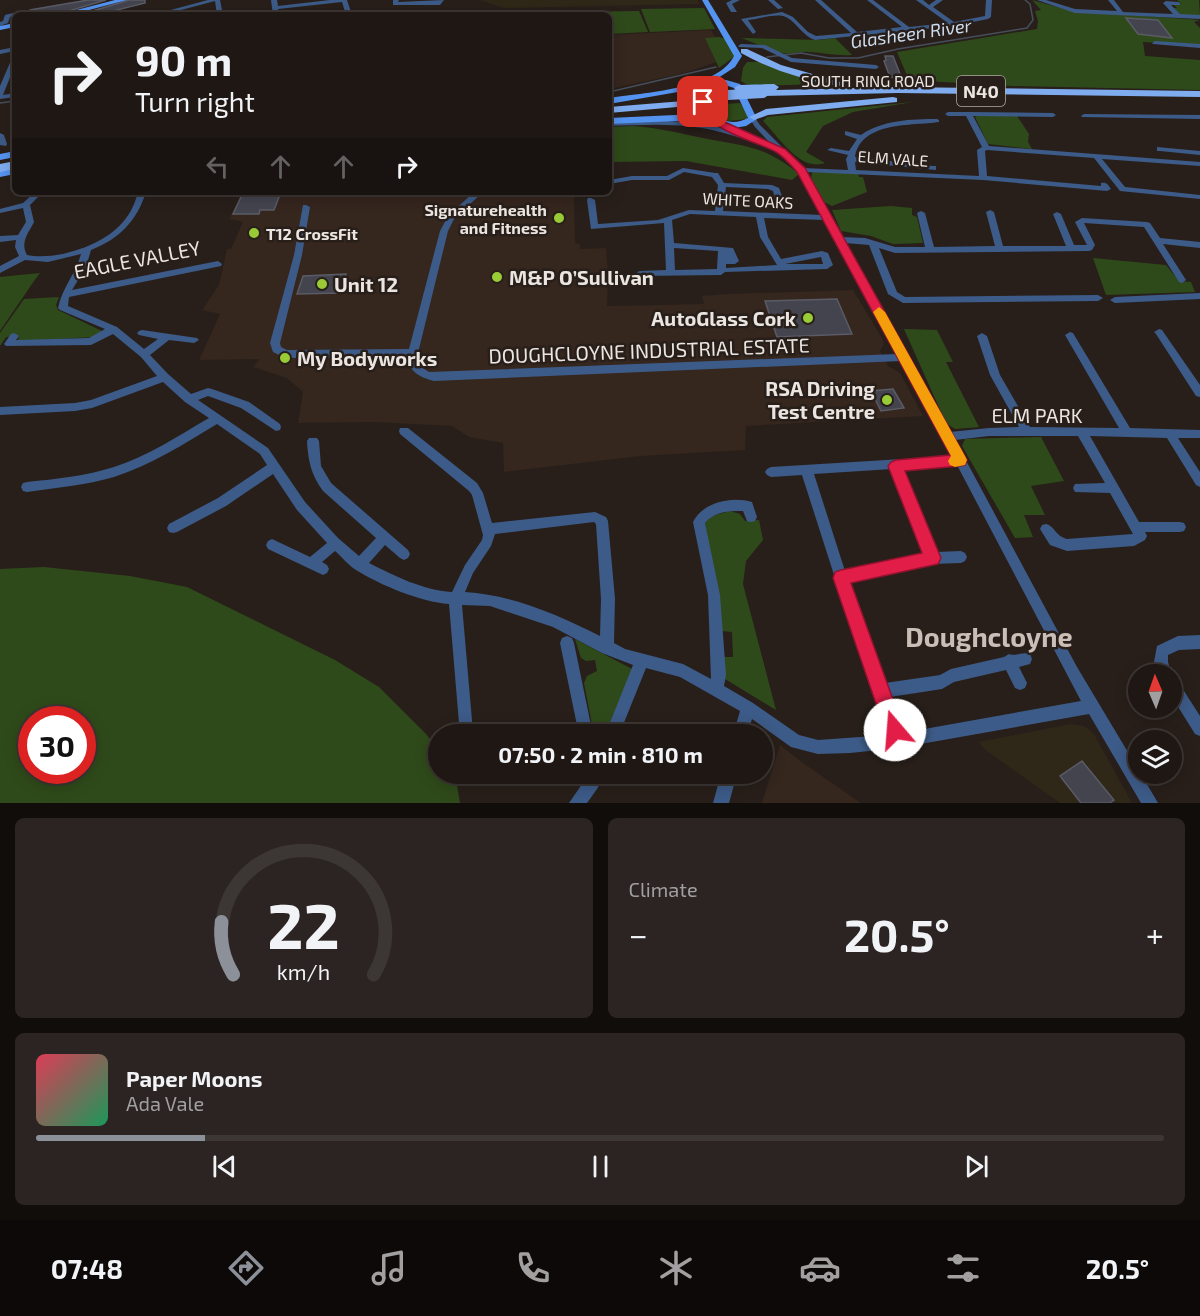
<!DOCTYPE html>
<meta charset="utf-8">
<style>
:root{--surface:#1e1714;--page:#2b2422;--text:#f1f3f6;--muted:#a19fa0;--line:#3c3634;--accent:#8c9099}
body{margin:0;font-family:"Exo 2",sans-serif;background:var(--page);color:var(--text);height:100vh;display:flex;flex-direction:column;font-size:22px;white-space:nowrap}
*{box-sizing:border-box;margin:0}
p{font-size:20px;color:var(--muted)}
.icon{flex:none;width:33px;height:33px;fill:none;stroke:currentColor;stroke-width:2;stroke-linecap:round;stroke-linejoin:round}
.map{position:relative;height:803px;overflow:hidden}
.sheet{display:flex;flex-direction:column;gap:15px;padding:15px;background:#100d0b;flex:1}
.sheet>*{flex:none}
.top-card{position:absolute;left:12px;top:12px;width:600px;height:183px;border-radius:9px;box-shadow:0 3px 15px #0003,0 0 0 2px var(--line);background:#1e1714;color:var(--text);overflow:hidden}
.needle{width:39px;rotate:358deg}
.buttons{position:absolute;left:1128px;top:664px;display:grid;gap:12px}
.buttons a{display:grid;place-items:center;width:54px;height:54px;border-radius:50%;background:var(--surface);box-shadow:0 3px 15px #0003,0 0 0 2px var(--line);font-size:30px}
.speed{position:absolute;left:18px;top:706px;display:flex;gap:12px;font-size:30px;font-weight:700;text-align:center}
.speed>*{display:grid;place-content:center;width:78px;height:78px;border-radius:50%;background:var(--surface);box-shadow:0 3px 15px #0003,0 0 0 2px var(--line);line-height:1}
.speed .limit{border:9px solid #d22;background:#fff;color:#111}
.pin{position:absolute;display:grid;place-items:center;width:51px;height:51px;color:#fff;margin:-26px;border-radius:12px;box-shadow:0 3px 9px #0006}
.me{position:absolute;width:66px;margin:-33px;rotate:342deg;stroke-linejoin:round;filter:drop-shadow(0 0 4px #0008)}
.turn{display:flex;align-items:center;gap:21px;height:126px;padding:0 24px;font-size:27px}
.turn .icon{width:78px;height:78px;stroke-width:2.5}
.turn b{display:block;font-size:42px;line-height:51px}
.lanes{display:flex;align-items:center;height:57px;padding:0 24px;background:#0003;justify-content:center;gap:30px;direction:ltr}
.lanes .off{opacity:.35}
.big{font-size:45px;font-weight:700;line-height:1.1}
.sheet .tile{flex:1;display:flex;flex-direction:column;justify-content:center;gap:9px;min-width:0;padding:0 21px;border-radius:9px;background:var(--page)}
.sheet .dial{align-items:center;gap:0}
.dial svg{height:156px;overflow:visible;fill:none;stroke:var(--line);stroke-width:7;stroke-linecap:round;text-anchor:middle}
.dial text{fill:var(--text);stroke:none}
.song{display:flex;align-items:center;gap:18px}
.cover{width:72px;height:72px;border-radius:9px;background:linear-gradient(135deg,hsl(350 70% 55%),hsl(150 70% 35%))}
.played{height:6px;border-radius:3px;background:linear-gradient(90deg,var(--accent) 15%,var(--line) 15%)}
.keys{display:flex;justify-content:space-around;direction:ltr}
.heat{display:flex;justify-content:space-between;align-items:center;font-size:33px;direction:ltr}
.sheet .tiles{flex:1;display:grid;gap:15px;grid-template-columns:1fr 1fr}
.tile:last-child{grid-column:span 2}
.trip{position:absolute;left:428px;top:724px;width:345px;height:60px;border-radius:30px;background:var(--surface);box-shadow:0 3px 15px #0003,0 0 0 2px var(--line);font-weight:700;line-height:60px;text-align:center}
.dock{display:flex;height:96px;justify-content:space-around;align-items:center;background:#0c0908;color:var(--muted)}
.dock .icon{width:42px;height:42px}
.dock .active{color:var(--accent)}
.dock b{font-size:27px;color:var(--text)}
.map>svg:first-child{display:block}
.commercial{fill:#2f2717}
.built{fill:#35261e}
.green{fill:#2f4a1a;fill-rule:evenodd}
.lines{fill:none;stroke-linecap:round;stroke-linejoin:round}
.stream{stroke:#464e5b;stroke-width:1.5}
.building{fill:#43444e;stroke:#5a5b66;stroke-width:1.5}
.minor{fill:#3d5b88;fill-rule:evenodd}
.major{fill:#5494f0;fill-rule:evenodd}
.highway{fill:#7facef;fill-rule:evenodd}
.highway-bridge{stroke:#7facef;stroke-width:10}
.route{fill:#e11d48;stroke:#92132f;stroke-width:1.5}
.slow{fill:#f59e0b}
.poi-dot{fill:#99cb36;stroke:#281f1a;stroke-width:2}
.labels{text-anchor:middle;dominant-baseline:central;stroke-width:5;stroke-linejoin:round;paint-order:stroke}
.far-street-label{font-size:16px;fill:#ebe5e1;stroke:#281f1a}
.far-poi-label{font-size:16px;font-weight:bold;fill:#ebe5e1;stroke:#281f1a;text-anchor:end}
.far-water-label{font-size:18px;font-style:italic;fill:#ceddef;stroke:#281f1a}
.shield{fill:#281f1a;stroke:#b0aaa5;stroke-width:1.5}
.shield-label{font-size:18px;font-weight:bold;fill:#ebe5e1}
.street-label{font-size:20px;fill:#ebe5e1;stroke:#281f1a}
.poi-label{font-size:20px;font-weight:bold;fill:#ebe5e1;stroke:#281f1a;text-anchor:start}
.near-quarter-label{font-size:27px;font-weight:bold;fill:#cabeb7;stroke:#281f1a}
</style>
<div class="map">
<svg width="1200" height="803" viewBox="0 0 1200 803">
<rect width="100%" height="100%" fill="#281f1a"/>
<!-- commercial -->
<path class="commercial" d="M479 0H697L700 4 504 8Z
M1071 724 1084 726 1094 734 1132 803H1060L984 749 978 742Z"/>
<!-- built -->
<path class="built" d="M711 30 725 55 719 61 685 73 609 89V35Z
M242 192H363L364 194 371 192H581L582 194 574 195 575 243 580 244V249L606 248 608 274 607 306 704 304 702 296 728 294 853 290 882 338 884 344 880 351 888 366 900 373 923 416 746 426 745 450 641 456 504 472 503 443 469 437 452 426 376 422 298 423 303 392 287 378 253 367 260 359 199 360 220 314 202 310 219 285 227 249H231L243 222 229 219Z
M780 745 803 763 861 803H762Z"/>
<!-- green -->
<path class="green" d="M1032 0 1072 11 1200 20 1194 22 1200 28V45L1143 42 1145 56 1200 60V90L1012 86 909 80 897 52 1037 29 1038 21 1035 11 1041 10Z
M1177 0H1199L1200 15 1182 16 1173 8H1177L1173 4H1181Z
M704 8 715 29 650 32 641 9Z
M639 11 648 32 609 34V15H483L484 13Z
M719 37 726 39 735 56 719 68 705 38Z
M742 38 819 40 835 38 852 55C838 56 824 53 810 52 801 51 790 55 782 53 772 50 751 42 742 38Z
M747 62H760L819 81 821 84 756 86 746 84 741 81 743 68Z
M913 102 853 112 823 126 806 152 825 163C800 172 779 137 763 121L767 117Z
M740 103 748 112 747 119 729 121 719 117 710 105Z
M979 115 1017 116 1029 134 1028 142 1032 149 988 144 975 117Z
M633 126C657 128 675 132 698 137 741 146 763 144 799 174L792 180 686 161 609 162V127Z
M812 172 858 173 859 177H863L867 192 832 206 824 202 811 179Z
M891 206 912 208V215L917 217 923 243 893 244 871 236 841 231 832 210Z
M1093 258 1166 265 1179 281 1191 282 1195 292 1106 295Z
M40 273 34 281 0 331V277Z
M59 297 56 305 58 310 102 331 94 337 24 341 18 340 19 336 6 337 0 346V333L24 299Z
M904 329 937 330 953 362H946L979 427 955 429 946 423Z
M1041 437 1064 481 1031 486 1045 515H1024L1033 537 1015 538 962 446 965 439Z
M730 511 740 514 745 521 759 520 763 540 746 561 743 584 776 710 725 679 724 657H733L732 632 722 631 705 523 711 516Z
M44 567 130 576 187 587 335 660 379 687 426 734 438 749V774H455L460 803H0V569ZM32 720H82V771H32Z
M575 639 632 669 607 735H594L584 683 587 676 597 671 595 660 586 661 581 658Z"/>
<g class="lines">
<!-- stream -->
<path class="stream" d="M767 57 801 53 829 58H858L898 49 1027 28 1033 20 1030 4 1025 0
M609 92 716 67
M0 103 15 101"/>
</g>
<!-- building -->
<path class="building" d="M88 0H106L55 15H29L30 10Z
M129 0H145V3L97 15H79Z
M1126 18 1158 20 1172 38 1138 34Z
M885 56H893L902 79 890 77 884 61 886 60Z
M276 192H281L274 210H260L259 214H233L243 193Z
M346 274 341 293 297 294 303 276Z
M837 299 852 334 777 337 765 301Z
M893 389 904 408 881 411 871 391Z
M1082 761 1114 800 1110 803H1081L1060 776Z"/>
<g class="lines">
<!-- minor -->
<path class="minor" d="M208 0H220L223 15H217L215 1 162 15H152Z
M271 0H277L278 6 330 0H347L352 15H346L342 2 278 9 279 15H273Z
M393 0H399L398 2 444 0 440 5H393Z
M732 0H740L732 4 737 12H731L726 3Z
M768 0H774L783 8 778 9Z
M815 0H821L857 32 902 27 867 0H873L909 27 948 23 916 0H923L929 5 936 0H943L933 7 954 22 985 16 986 0H992L991 17 988 19 953 26 815 40C801 35 795 19 783 16 773 14 758 19 748 20L756 32 753 34 741 19 782 12 793 17 808 32 816 36 851 33Z
M1037 0H1046L1075 9 1117 11 1108 0H1114L1123 12 1173 14 1163 3 1166 1 1178 2 1180 3V5H1171L1180 14 1200 15V19L1075 13Z
M26 10 29 12 28 13 10 17 8 23 0 26V22L3 21 5 15Z
M1155 41 1200 44V48L1153 44 1152 43Z
M741 44 765 45 792 58 876 65 879 67 876 69 791 62 762 48 739 47 738 46Z
M15 47V51L0 54V50Z
M15 56V65L3 95 15 93V97L0 99V86L12 58Z
M968 112 1053 113 1056 115 1053 117 973 116 989 146 1200 162V166L1102 159 1125 187 1200 195V199L1120 191 1094 158 987 150 985 151 987 176 1101 186V183C1107 182 1108 185 1111 189L1107 191 983 180 806 172 842 237 865 238 895 247H925L917 213 921 211 925 213 934 247 995 246 986 212 990 210 994 212 1003 246H1066L1053 214 1057 212 1061 214 1074 245H1087L1075 222 1082 218 1147 222 1150 223 1160 238 1200 242V248L1163 244 1186 280 1182 283 1179 282 1144 227 1084 223 1095 245 1092 250 1089 251 895 253 879 248 897 292 905 297 1098 295 1103 298 1098 301 903 303 888 294 869 245 845 243 950 432 989 428 1019 427 990 375 977 336 982 333 987 336 1000 375 1030 427 1119 428 1065 335 1070 332 1073 333 1130 428 1200 430V438H1178L1200 472V487L1196 485 1167 438 1090 436 1139 522H1180L1184 523 1186 527 1184 531 1180 532H1145L1147 536 1145 540 1134 546 1067 551 1050 545 1040 529 1042 525 1046 524C1056 527 1054 535 1067 539L1133 534 1110 493 1075 492 1073 488 1075 484 1105 483 1078 436H989L955 440 1077 667 1138 769V774H1141L1158 803H1141L1089 714 898 748 850 753 818 754 791 747 752 719 747 735H733L740 711 680 677 646 668 619 735H605L633 665 602 653 553 627 490 606 462 605 473 732 472 735H460L449 604C421 602 380 585 356 570 348 565 342 557 335 551L322 562 327 565 329 569 327 573 323 575 268 549 266 545 268 541 272 539 310 557 327 543 297 510 273 474 226 506 177 532 173 533 169 532 167 528 169 524 218 498 267 465 260 454 217 424C184 444 151 465 114 477 86 485 56 488 27 492L23 491 21 487 23 483 27 482C56 479 86 476 114 467 148 456 178 436 209 418L185 402 163 382 92 408 75 411 0 415V407L75 403 91 400 157 376 141 357 113 334 91 345 6 346 4 344 11 334 14 333 19 336 16 340 89 338 105 329 60 310 58 308C62 288 76 273 81 254L48 262 25 260 0 273V266L19 256 15 247 16 240 0 242V236L18 235 26 222 23 208 0 213V209L23 203 35 192H43L30 205 34 222C28 234 20 242 27 255 57 261 104 245 123 222 131 213 135 203 138 192H146C137 221 119 239 91 250L86 267 72 290 218 261 222 264 221 266 69 297 68 306 117 327 144 349 158 339 139 335 137 333 139 331 142 330 197 338 199 340 194 343 169 340 150 355 168 374 191 394 208 388 212 389 249 402 280 424 281 427 280 430 276 431 241 408 208 396 198 400 268 448 305 502 338 538 359 556 376 538 323 491C311 475 308 460 307 441L309 438H317L319 441 321 466 331 483 408 550 410 554 408 558 404 560 400 558 385 545 369 563C395 576 422 590 452 592L465 565 482 540 483 535 472 495 469 491 400 434 399 431 400 428H408L477 483 483 493 492 523 595 512 606 517 608 521 615 599 614 643 625 649 683 664 711 679 708 595 693 522C703 502 732 496 752 502L757 517 755 521 751 522 747 521 743 511C729 511 715 511 705 523L720 595 726 675 724 686 753 703 799 735 818 740 888 735 835 578 802 475 771 477 767 475 765 472 767 469 771 467 952 456 901 361 434 381C419 377 410 372 407 357L285 358 273 352 270 343 294 255 303 205H306L310 207 302 255 280 343 281 347 287 350 409 349 440 231 448 216 474 192H483L454 219 448 231 417 357 420 366 429 372 897 354 824 220 764 218 768 237 781 259 822 251 828 253 833 265 827 269 725 272 721 275 637 276V272L640 271 666 270 664 223 591 229 587 200 588 198H591L595 200 598 224 658 220 689 210 715 211 718 185 712 177 684 172 669 180H632L609 184V180L632 176H667L683 168 715 173H718L724 183 772 185 779 188 782 196 781 198H775L773 191 768 189 726 187 723 211 822 215 798 171 774 147 768 148C747 140 725 132 702 128 671 123 640 125 609 126V122C640 121 672 119 703 124 726 128 748 136 770 143L755 127 750 119 753 117 755 118 760 125 803 168 848 170 846 159 848 155 827 150 831 148 849 151 857 139 845 135V131L861 135C882 120 912 119 937 119L939 120V122C912 126 861 121 855 157L933 166H936V170L855 162 856 170 979 176 977 150 982 147 966 116H948L945 114 948 112ZM690 214 756 217 760 237 777 265 726 268V264H735L739 261 733 248 674 243 672 220ZM674 248 718 251 717 269 675 270ZM821 257 823 264H785ZM957 465 1081 701 902 733 890 697 942 689 954 682 1006 670 1015 688 1020 690 1025 688 1027 683 1019 667 1030 664 1032 659 1030 654C1022 651 1016 657 1009 654L1004 657 951 669 940 675 885 683 849 582 932 564 961 563 965 561 967 557 965 553 961 551 936 552 903 468ZM892 469 924 554 845 571 814 474ZM594 522 596 524 601 599 600 636C558 615 513 595 465 592L473 573 491 546 495 534Z
M1084 114 1200 115V119L1082 117 1081 116Z
M0 133 4 135 7 144 6 146 0 145Z
M1157 147 1200 151V155L1160 151H1157Z
M1200 293V299L1115 303 1110 300 1115 297Z
M1159 329 1162 330 1200 385V397L1196 396 1156 334 1154 332Z
M1200 635V649L1179 650 1168 655V662L1172 675V676L1158 675 1154 662 1157 646 1178 636Z
M567 636 572 638 574 643 593 735H579L560 643 562 638Z
M1172 678 1177 680 1200 716V736L1195 734 1172 697Z
M589 774H605L597 789 587 803H569Z
M721 774H737L729 803H713Z"/>
<!-- major -->
<path class="major" d="M115 0H127L70 15H57Z
M702 0H708L742 56 735 67 715 80H726L740 84 757 119 746 126 734 128 698 120 609 124V118L698 114 708 117 700 106 695 89 609 104V98C642 93 718 89 734 56ZM725 85 734 88 748 118C723 131 707 109 703 86Z
M15 23V27L0 30V26Z
M15 151V157L0 160V154Z
M15 168V174L0 177V171Z"/>
<!-- highway -->
<path class="highway" d="M741 49H747L781 65 844 83 839 86C804 80 771 70 741 53Z
M774 84 779 87 776 90 898 87 1200 91V97L898 93 763 96 758 93 761 90 739 91 734 88 739 85Z
M893 97 897 98V102L768 115 754 120 749 117 766 109Z
M696 100 701 103 700 105 609 113V107Z
M15 161V169L0 172V164Z"/>
<!-- highway-bridge -->
<path class="highway-bridge" d="M693 97 763 93"/>
</g>
<!-- route -->
<path class="route" d="M703 99 706 100 712 113 718 119 785 149 805 168 967 460 965 465 960 466 905 471 941 558 938 564 851 583 904 730 901 736 895 739 888 736 885 730 833 578 835 572 841 570 922 553 888 466 891 462 896 460 950 455 797 172C791 165 784 157 776 152 749 138 710 133 699 102Z"/>
<!-- slow -->
<path class="slow" d="M879 307 885 312 965 456 967 460 965 465 955 467 950 465 948 461 951 456 873 312Z"/>
<!-- markers -->
<g class="poi-dot">
<circle cx="559" cy="218" r="6"/>
<circle cx="254" cy="233" r="6"/>
<circle cx="497" cy="277" r="6"/>
<circle cx="322" cy="284" r="6"/>
<circle cx="808" cy="318" r="6"/>
<circle cx="285" cy="358" r="6"/>
<circle cx="887" cy="400" r="6"/>
</g>
<g class="labels">
<!-- far-street labels -->
<g class="far-street-label">
<text x="868" y="80">SOUTH RING ROAD</text>
<text transform="translate(893 158) rotate(4)">ELM VALE</text>
<text transform="translate(748 200) rotate(3)">WHITE OAKS</text>
</g>
<!-- far-poi labels -->
<g class="far-poi-label">
<text x="547" y="209">Signaturehealth<tspan x="547" dy="18">and Fitness</tspan></text>
<text x="266" y="233" text-anchor="start">T12 CrossFit</text>
</g>
<!-- far-water labels -->
<g class="far-water-label">
<text transform="translate(911 33) rotate(-8)">Glasheen River</text>
</g>
<!-- shield labels -->
<rect class="shield" x="957" y="76" width="48" height="30" rx="4.5"/>
<g class="shield-label">
<text x="981" y="91">N40</text>
</g>
<!-- street labels -->
<g class="street-label">
<text transform="translate(137 259) rotate(-11)">EAGLE VALLEY</text>
<text transform="translate(649 350) rotate(-2)">DOUGHCLOYNE INDUSTRIAL ESTATE</text>
<text x="1037" y="415">ELM PARK</text>
</g>
<!-- poi labels -->
<g class="poi-label">
<text x="509" y="277">M&amp;P O’Sullivan</text>
<text x="334" y="284">Unit 12</text>
<text x="796" y="318" text-anchor="end">AutoGlass Cork</text>
<text x="297" y="358">My Bodyworks</text>
<text x="875" y="388" text-anchor="end">RSA Driving<tspan x="875" dy="23">Test Centre</tspan></text>
</g>
<!-- near-quarter labels -->
<g class="near-quarter-label">
<text x="989" y="636">Doughcloyne</text>
</g>
</g>
</svg>
<div class="buttons">
<a><svg class="needle" viewBox="-14 -14 28 28"><path d="M0-13l5 13h-10z" fill="#e53935"/><path d="M0 13l5-13h-10z" fill="#a19fa0"/></svg></a>
<a><svg class="icon" aria-label="layers" viewBox="0 0 24 24"><path d="M12 4l9 5-9 5-9-5zM3 14l9 5 9-5"/></svg></a>
</div>
<div class="speed"><div class="limit">30</div></div>
<div class="pin" style="left:703px;top:102px;background:#d93025"><svg class="icon" aria-label="arrive" viewBox="0 0 24 24"><path d="M6 21V4h12l-3 4 3 4H6"/></svg></div>
<svg class="me" style="left:895px;top:730px" viewBox="-20 -20 40 40"><circle r="19" fill="#fff"/><path d="M0-13L10 11 0 6-10 11z" fill="#e11d48"/></svg>
<div class="trip">07:50 · 2 min · 810 m</div>
<div class="top-card">
<div class="turn"><svg class="icon" aria-label="right" viewBox="0 0 24 24"><path d="M7 20v-9h11M14 6l5 5-5 5"/></svg><div><b>90 m</b>Turn right</div></div>
<div class="lanes"><svg class="icon off" aria-label="left" viewBox="0 0 24 24"><path d="M17 20v-9H6M10 6l-5 5 5 5"/></svg><svg class="icon off" aria-label="ahead" viewBox="0 0 24 24"><path d="M12 20V5M6 11l6-6 6 6"/></svg><svg class="icon off" aria-label="ahead" viewBox="0 0 24 24"><path d="M12 20V5M6 11l6-6 6 6"/></svg><svg class="icon" aria-label="right" viewBox="0 0 24 24"><path d="M7 20v-9h11M14 6l5 5-5 5"/></svg></div>
</div>
</div>
<section class="sheet">
<div class="tiles">
<div class="tile dial"><svg viewBox="0 0 100 80">
<path d="M14 69A42 42 0 1 1 86 69"/>
<path d="M14 69A42 42 0 0 1 8 42" stroke="#8c9099"/>
<text x="50" y="56" font-size="32" font-weight="700">22</text>
<text x="50" y="72" font-size="11">km/h</text>
</svg></div>
<div class="tile"><p>Climate</p>
<div class="heat"><a>−</a><b class="big">20.5°</b><a>+</a></div>
</div>
<div class="tile">
<div class="song"><i class="cover"></i><div><b>Paper Moons</b><p>Ada Vale</p></div></div>
<div class="played"></div>
<div class="keys"><svg class="icon" aria-label="previous" viewBox="0 0 24 24"><path d="M18 5L8 12l10 7zM5 5v14"/></svg><svg class="icon" aria-label="pause" viewBox="0 0 24 24"><path d="M8 5v14M16 5v14"/></svg><svg class="icon" aria-label="next" viewBox="0 0 24 24"><path d="M6 5l10 7-10 7zM19 5v14"/></svg></div>
</div>
</div>
</section>
<nav class="dock">
<b>07:48</b>
<svg class="icon active" aria-label="directions" viewBox="0 0 24 24"><path d="M12 3l9 9-9 9-9-9zM9 14v-3h6M13 9l2 2-2 2"/></svg>
<svg class="icon" aria-label="music" viewBox="0 0 24 24"><path d="M9 18V5l10-2v13"/><circle cx="6" cy="18" r="3"/><circle cx="16" cy="16" r="3"/></svg>
<svg class="icon" aria-label="phone" viewBox="0 0 24 24"><path d="M5 4h4l2 5-3 2q2 4 5 5l2-3 5 2v4C11 20 4 13 5 4z"/></svg>
<svg class="icon" aria-label="climate" viewBox="0 0 24 24"><path d="M12 3v18M4 7l16 10M4 17L20 7"/></svg>
<svg class="icon" aria-label="car" viewBox="0 0 24 24"><path d="M5 17H2v-5l4-1 3-4h7l3 4 3 1v5h-3M9 17h6M6 11h13"/><circle cx="7" cy="17" r="2"/><circle cx="17" cy="17" r="2"/></svg>
<svg class="icon" aria-label="filters" viewBox="0 0 24 24"><path d="M4 7h16M4 17h16"/><circle cx="9" cy="7" r="2"/><circle cx="15" cy="17" r="2"/></svg>
<b>20.5°</b>
</nav>
